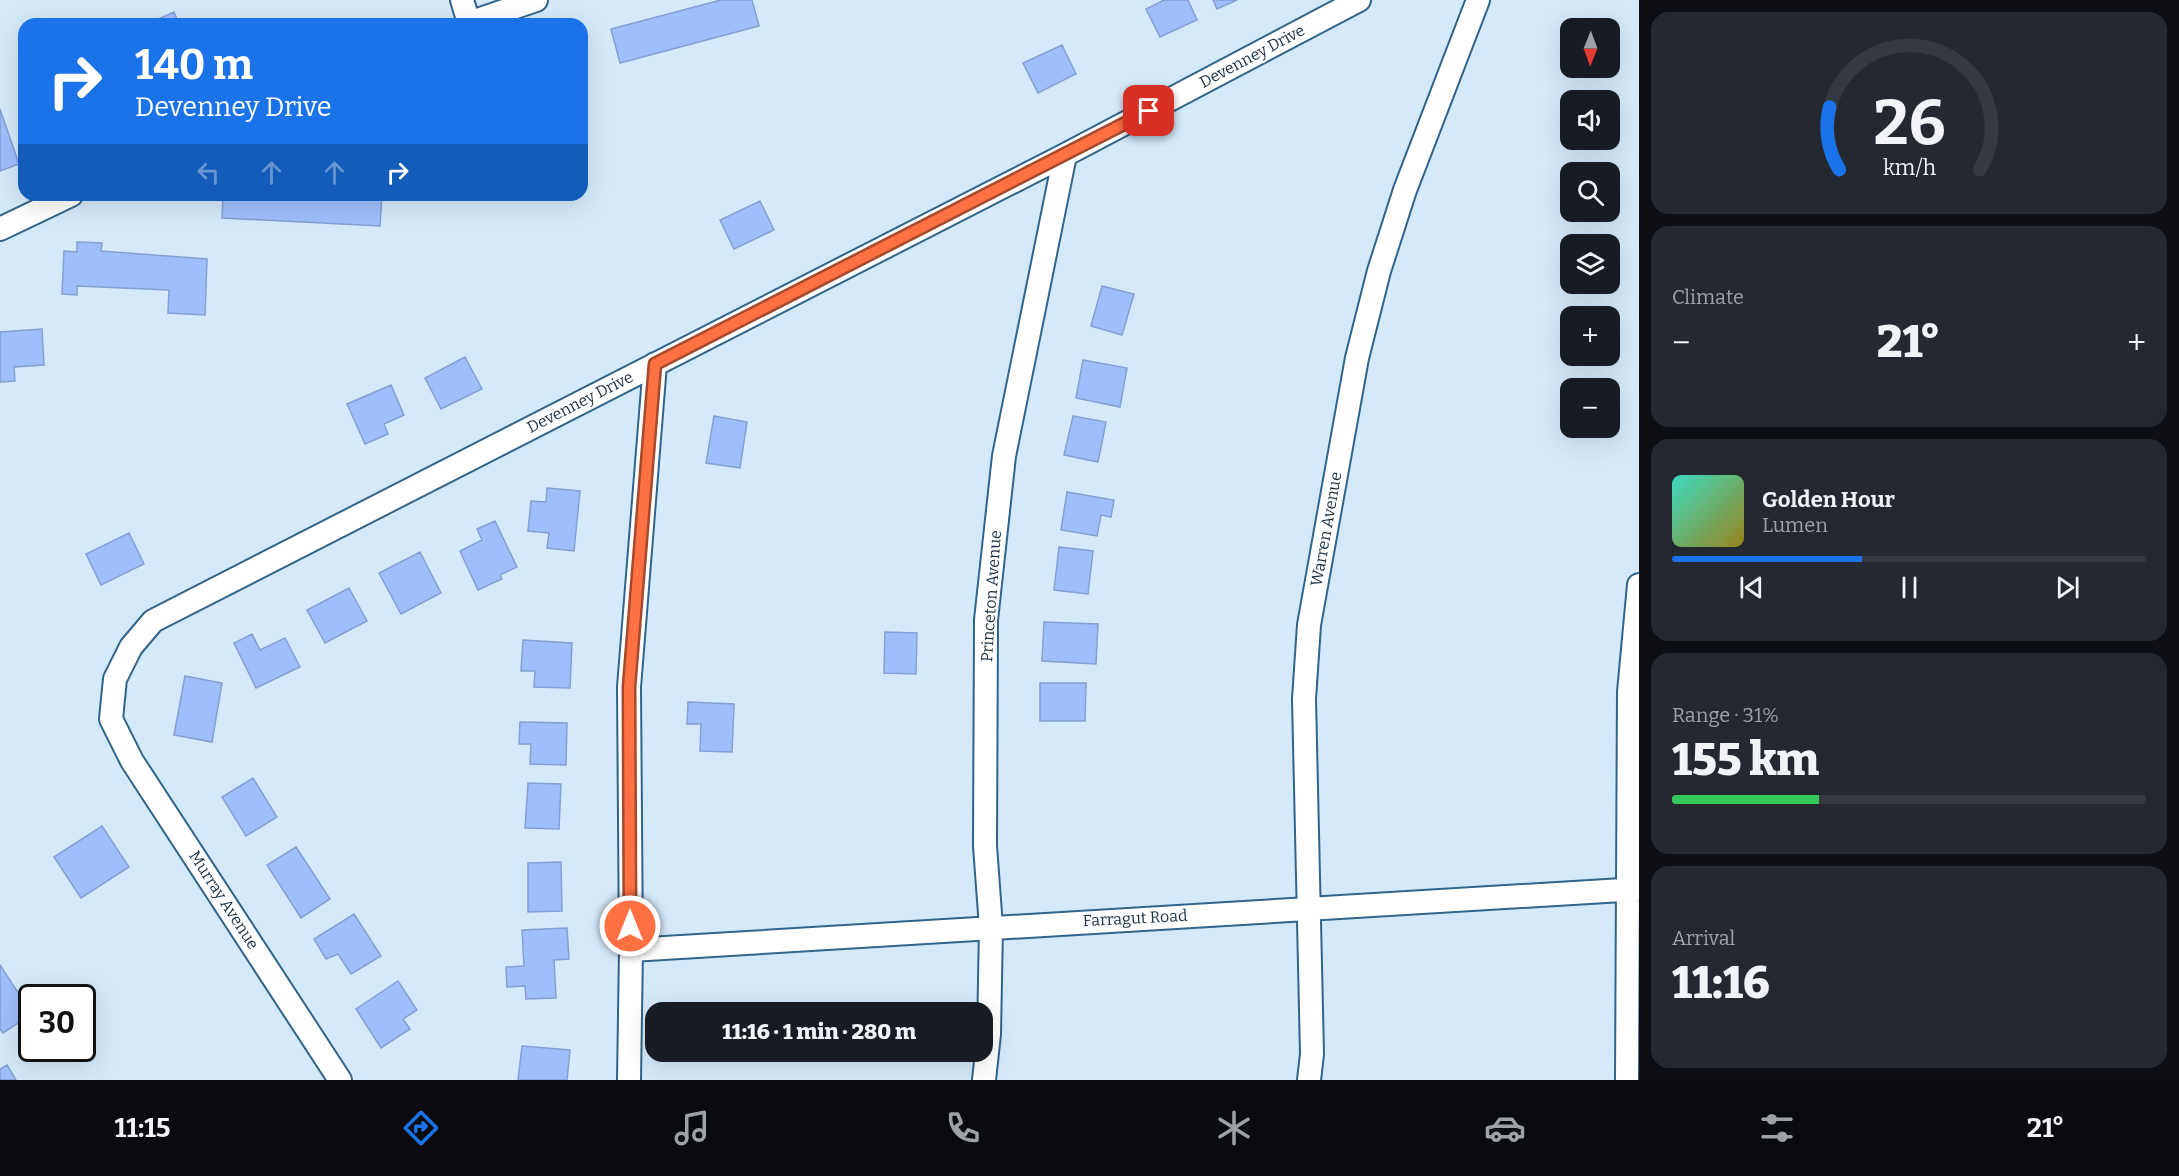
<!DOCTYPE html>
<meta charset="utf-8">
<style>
:root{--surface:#171b24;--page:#242831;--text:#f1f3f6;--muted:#9ea1a6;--line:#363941;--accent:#1a73e8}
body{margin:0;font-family:Bitter,serif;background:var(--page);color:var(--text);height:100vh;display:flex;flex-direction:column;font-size:22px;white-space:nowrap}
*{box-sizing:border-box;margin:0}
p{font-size:20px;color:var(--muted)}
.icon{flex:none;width:33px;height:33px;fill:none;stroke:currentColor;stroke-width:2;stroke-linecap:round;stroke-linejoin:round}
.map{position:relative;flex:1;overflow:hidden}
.drawer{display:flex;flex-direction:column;gap:12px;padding:12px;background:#0d0f14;width:540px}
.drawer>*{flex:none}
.top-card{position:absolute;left:18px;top:18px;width:570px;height:183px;border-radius:18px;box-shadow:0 6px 24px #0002;background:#1a73e8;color:#fff;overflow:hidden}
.needle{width:39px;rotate:181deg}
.fabs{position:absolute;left:1560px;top:18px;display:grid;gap:12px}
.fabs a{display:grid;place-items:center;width:60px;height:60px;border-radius:12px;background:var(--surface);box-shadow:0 6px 24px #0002;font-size:30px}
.speed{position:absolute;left:18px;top:984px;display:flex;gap:12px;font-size:30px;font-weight:700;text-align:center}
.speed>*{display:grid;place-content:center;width:78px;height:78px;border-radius:50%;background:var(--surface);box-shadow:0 6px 24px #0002;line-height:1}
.speed .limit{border:3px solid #111;border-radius:9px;background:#fff;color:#111}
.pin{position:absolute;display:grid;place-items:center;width:51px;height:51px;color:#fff;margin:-26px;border-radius:12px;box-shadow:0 3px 9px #0006}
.me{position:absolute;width:66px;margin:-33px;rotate:0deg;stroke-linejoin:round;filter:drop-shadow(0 0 4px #0008)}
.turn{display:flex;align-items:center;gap:21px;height:126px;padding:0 18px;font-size:27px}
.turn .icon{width:78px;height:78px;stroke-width:2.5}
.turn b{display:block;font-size:42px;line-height:51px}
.lanes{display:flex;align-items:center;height:57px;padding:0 18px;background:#0003;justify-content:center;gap:30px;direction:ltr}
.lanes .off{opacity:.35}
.big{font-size:45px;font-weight:800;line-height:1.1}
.drawer .card{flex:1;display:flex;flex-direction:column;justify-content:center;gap:9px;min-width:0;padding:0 21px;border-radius:18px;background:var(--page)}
.drawer .dial{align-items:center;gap:0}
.dial svg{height:156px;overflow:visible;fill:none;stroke:var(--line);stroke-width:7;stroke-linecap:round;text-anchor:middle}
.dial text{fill:var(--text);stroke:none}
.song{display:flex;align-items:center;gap:18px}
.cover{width:72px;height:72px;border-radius:9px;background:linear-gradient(135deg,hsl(170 70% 55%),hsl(50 70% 35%))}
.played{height:6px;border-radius:3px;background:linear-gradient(90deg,var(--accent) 40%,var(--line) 40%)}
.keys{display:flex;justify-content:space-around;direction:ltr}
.heat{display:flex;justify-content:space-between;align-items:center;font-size:33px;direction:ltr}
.charge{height:9px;border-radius:4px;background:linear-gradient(90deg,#34c759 31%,var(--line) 0)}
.trip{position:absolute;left:645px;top:1002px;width:348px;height:60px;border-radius:18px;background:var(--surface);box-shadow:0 6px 24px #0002;font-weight:800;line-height:60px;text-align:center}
.tabs{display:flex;height:96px;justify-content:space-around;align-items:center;background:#090b0e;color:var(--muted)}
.tabs .icon{width:42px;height:42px}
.tabs .current{color:var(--accent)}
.tabs b{font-size:27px;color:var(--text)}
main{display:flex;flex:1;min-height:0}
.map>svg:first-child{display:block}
.building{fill:#9fbffc;stroke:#849fd3;stroke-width:1.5}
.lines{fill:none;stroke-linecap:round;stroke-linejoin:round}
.minor-casing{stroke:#31648a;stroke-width:26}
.minor{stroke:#fff;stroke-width:22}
.route-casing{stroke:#a6492c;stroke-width:15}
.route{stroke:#ff7043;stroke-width:10}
.labels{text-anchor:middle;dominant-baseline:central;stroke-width:4.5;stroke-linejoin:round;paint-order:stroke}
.street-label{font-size:16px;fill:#1c3142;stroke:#fff}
</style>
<main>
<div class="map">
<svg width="1639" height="1080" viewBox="0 0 1639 1080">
<rect width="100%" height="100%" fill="#d4eafb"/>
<!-- building -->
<path class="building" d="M721 0H752L759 26 620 63 611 29Z
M1164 0H1188L1197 20 1160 37 1146 9Z
M1213 0H1237L1217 9Z
M174 12 179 24H147Z
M1062 45 1076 74 1038 93 1023 63Z
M0 109 19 164 0 171Z
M223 195H382L380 226 222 218Z
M760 201 774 230 734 249 720 220Z
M77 242 102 243 101 251 207 259 205 315 168 313 169 290 77 286V295L62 294 64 251 77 252Z
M1102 286 1134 294 1122 335 1091 326Z
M42 329 44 365 14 367 15 381 0 382V332Z
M465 357 482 389 441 409 425 378Z
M1083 360 1127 368 1120 407 1076 398Z
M391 385 404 415 384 424 388 434 365 444 347 404Z
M714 416 747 422 740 468 706 463Z
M1073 416 1106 422 1098 462 1064 455Z
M547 488 580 491 574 551 547 548 549 533 528 531 531 501 546 502Z
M1067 492 1114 500 1111 517 1101 515 1097 536 1061 530Z
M495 521 517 567 500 575 502 579 478 590 460 551 482 540 477 529Z
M129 533 144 564 101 585 86 554Z
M1059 547 1093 551 1088 594 1054 590Z
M420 552 441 593 401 614 379 573Z
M349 588 367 621 325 643 307 610Z
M1044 622 1098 624 1096 664 1042 661Z
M885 632 917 633 916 674 884 673Z
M252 634 260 650 285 638 300 667 256 688 234 643Z
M523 640 572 643 570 688 534 687 535 671H521Z
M185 676 222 683 212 742 174 735Z
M1040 683H1086L1085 721H1040Z
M688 702 734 704 732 752 700 751 701 724H687Z
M520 722 567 723 566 765 530 764 531 744H519Z
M253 778 277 817 246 836 222 797Z
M528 783 561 784 559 829 525 828Z
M102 826 129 867 81 898 54 857Z
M296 847 330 899 301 918 267 865Z
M561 862 562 911 528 912V863Z
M354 914 381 956 351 974 338 954 326 959 314 939Z
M567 928 569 959 554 960 556 998 526 999 525 986 507 987 506 967 524 966 522 930Z
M0 965 32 1014 3 1033 0 1029Z
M398 981 417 1010 403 1019 410 1029 381 1048 356 1009Z
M522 1046 570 1050 567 1080H518Z
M7 1065 16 1080H0V1069Z"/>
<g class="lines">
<!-- minor casing -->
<g class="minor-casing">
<path id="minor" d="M462 0 469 23
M466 24 536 0
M0 229 71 195
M631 950 1639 889
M340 1080 132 761 111 719 115 679 131 647 153 621 1065 155 1359 0
M629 1080 631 950 629 687 655 364
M984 1080 989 1034 991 927 985 846 986 620 1004 456 1065 155
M1309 1080 1312 1054 1304 699 1309 625 1357 358 1379 271 1405 190 1478 0
M1627 1080 1629 692 1639 585"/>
</g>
<!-- minor -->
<use href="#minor" class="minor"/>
</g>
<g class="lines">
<!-- route casing -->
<g class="route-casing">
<path id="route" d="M630 926 629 687 655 364 1149 111"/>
</g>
<!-- route -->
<use href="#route" class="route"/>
</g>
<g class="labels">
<!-- street labels -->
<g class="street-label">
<text transform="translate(1252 56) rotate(-28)">Devenney Drive</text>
<text transform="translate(580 402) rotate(-27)">Devenney Drive</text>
<text transform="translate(1326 529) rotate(-80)">Warren Avenue</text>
<text transform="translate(991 596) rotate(-86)">Princeton Avenue</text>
<text transform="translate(224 900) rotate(57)">Murray Avenue</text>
<text transform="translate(1135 918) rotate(-3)">Farragut Road</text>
</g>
</g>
</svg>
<div class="fabs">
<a><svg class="needle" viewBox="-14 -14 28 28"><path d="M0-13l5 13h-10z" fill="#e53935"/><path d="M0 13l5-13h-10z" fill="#9ea1a6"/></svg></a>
<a><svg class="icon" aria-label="sound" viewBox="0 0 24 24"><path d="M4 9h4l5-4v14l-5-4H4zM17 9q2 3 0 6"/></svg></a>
<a><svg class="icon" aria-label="search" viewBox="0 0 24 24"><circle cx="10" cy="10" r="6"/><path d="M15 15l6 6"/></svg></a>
<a><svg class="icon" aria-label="layers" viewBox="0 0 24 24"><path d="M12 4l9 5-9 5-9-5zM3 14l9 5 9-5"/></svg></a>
<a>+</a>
<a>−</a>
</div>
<div class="speed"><div class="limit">30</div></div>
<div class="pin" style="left:1149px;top:111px;background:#d93025"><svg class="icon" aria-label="arrive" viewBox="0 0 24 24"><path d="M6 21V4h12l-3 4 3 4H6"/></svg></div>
<svg class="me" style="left:630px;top:926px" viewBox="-20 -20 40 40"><circle r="17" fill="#ff7043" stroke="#fff" stroke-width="3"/><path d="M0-11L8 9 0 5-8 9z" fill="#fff"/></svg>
<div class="trip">11:16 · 1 min · 280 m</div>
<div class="top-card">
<div class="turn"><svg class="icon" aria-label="right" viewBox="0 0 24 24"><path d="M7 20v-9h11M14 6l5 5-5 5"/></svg><div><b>140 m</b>Devenney Drive</div></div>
<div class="lanes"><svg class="icon off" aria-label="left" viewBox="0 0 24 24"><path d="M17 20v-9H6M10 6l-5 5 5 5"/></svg><svg class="icon off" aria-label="ahead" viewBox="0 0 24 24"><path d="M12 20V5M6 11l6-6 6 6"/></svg><svg class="icon off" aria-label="ahead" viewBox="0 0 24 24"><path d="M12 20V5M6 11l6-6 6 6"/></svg><svg class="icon" aria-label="right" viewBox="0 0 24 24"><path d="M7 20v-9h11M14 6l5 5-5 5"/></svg></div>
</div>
</div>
<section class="drawer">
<div class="card dial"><svg viewBox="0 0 100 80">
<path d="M14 69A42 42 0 1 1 86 69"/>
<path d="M14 69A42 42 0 0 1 9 37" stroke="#1a73e8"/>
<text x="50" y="56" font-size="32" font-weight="700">26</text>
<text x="50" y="72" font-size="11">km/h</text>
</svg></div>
<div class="card"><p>Climate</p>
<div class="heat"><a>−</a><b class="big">21°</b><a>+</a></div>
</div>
<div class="card">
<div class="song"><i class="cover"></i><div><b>Golden Hour</b><p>Lumen</p></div></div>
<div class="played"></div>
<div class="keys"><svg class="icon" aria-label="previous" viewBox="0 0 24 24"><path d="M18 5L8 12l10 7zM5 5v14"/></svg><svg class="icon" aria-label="pause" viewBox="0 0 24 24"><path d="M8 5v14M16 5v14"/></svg><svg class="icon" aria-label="next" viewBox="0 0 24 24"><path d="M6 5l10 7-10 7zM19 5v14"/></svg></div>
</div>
<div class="card"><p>Range · 31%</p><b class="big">155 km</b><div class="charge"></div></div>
<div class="card"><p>Arrival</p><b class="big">11:16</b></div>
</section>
</main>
<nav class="tabs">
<b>11:15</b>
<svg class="icon current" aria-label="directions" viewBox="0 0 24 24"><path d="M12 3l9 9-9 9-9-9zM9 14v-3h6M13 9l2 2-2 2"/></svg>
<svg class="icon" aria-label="music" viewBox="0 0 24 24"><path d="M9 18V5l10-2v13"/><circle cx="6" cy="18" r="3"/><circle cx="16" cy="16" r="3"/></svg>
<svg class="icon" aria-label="phone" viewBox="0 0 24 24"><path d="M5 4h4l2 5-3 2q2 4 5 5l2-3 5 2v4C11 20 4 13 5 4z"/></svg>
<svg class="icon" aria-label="climate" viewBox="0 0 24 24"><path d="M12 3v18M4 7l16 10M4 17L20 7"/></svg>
<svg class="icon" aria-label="car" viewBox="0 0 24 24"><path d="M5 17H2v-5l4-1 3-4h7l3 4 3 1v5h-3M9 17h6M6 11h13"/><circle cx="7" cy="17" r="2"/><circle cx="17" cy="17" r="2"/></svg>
<svg class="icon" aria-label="filters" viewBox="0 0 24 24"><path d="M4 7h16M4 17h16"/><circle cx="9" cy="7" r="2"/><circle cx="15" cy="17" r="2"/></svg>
<b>21°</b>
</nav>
